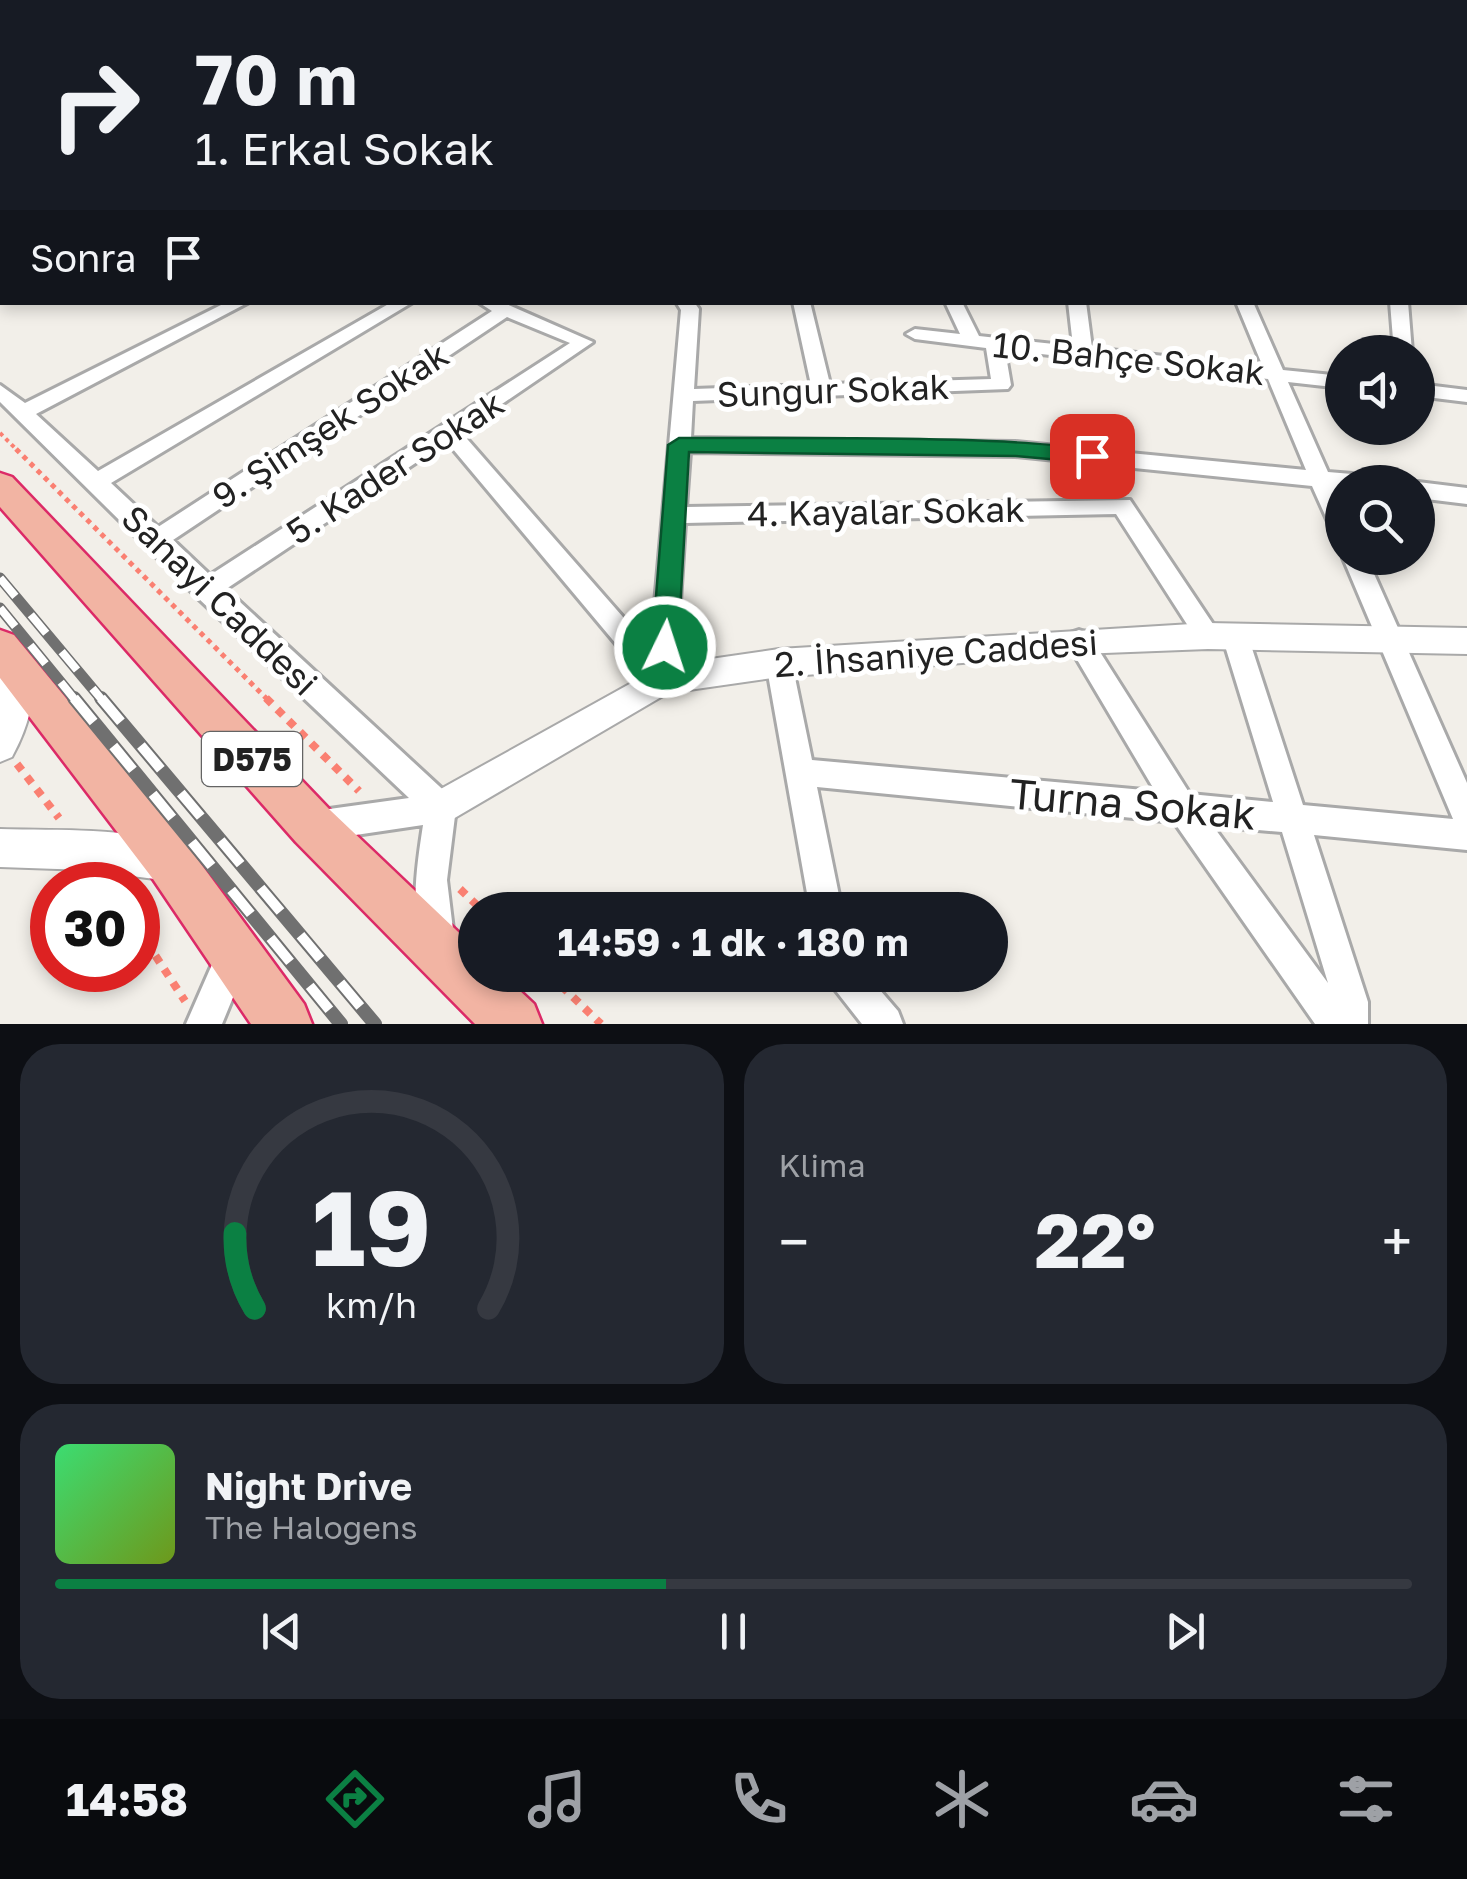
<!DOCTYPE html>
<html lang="tr">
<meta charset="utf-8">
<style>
:root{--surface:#171b24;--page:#242831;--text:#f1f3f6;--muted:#9ea1a6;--line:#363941;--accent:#0b8043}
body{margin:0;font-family:"Golos Text",sans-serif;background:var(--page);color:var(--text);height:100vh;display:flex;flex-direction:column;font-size:38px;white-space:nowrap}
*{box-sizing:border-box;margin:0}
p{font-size:32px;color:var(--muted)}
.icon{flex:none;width:55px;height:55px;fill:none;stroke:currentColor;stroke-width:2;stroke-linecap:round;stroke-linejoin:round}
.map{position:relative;height:1024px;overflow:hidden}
.sheet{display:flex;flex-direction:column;gap:20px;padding:20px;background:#0d0f14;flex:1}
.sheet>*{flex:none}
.guide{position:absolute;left:0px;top:0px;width:1468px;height:305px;box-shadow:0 5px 15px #0003;background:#171b24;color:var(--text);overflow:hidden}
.buttons{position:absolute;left:1325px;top:335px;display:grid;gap:20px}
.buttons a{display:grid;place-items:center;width:110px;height:110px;border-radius:50%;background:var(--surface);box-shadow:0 5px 15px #0003;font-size:50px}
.speed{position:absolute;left:30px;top:862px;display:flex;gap:20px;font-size:50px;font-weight:700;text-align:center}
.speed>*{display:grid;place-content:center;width:130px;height:130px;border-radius:50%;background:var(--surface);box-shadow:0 5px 15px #0003;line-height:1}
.speed .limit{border:15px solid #d22;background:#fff;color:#111}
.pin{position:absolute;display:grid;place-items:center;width:85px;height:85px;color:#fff;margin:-42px;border-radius:20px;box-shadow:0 5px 15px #0006}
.me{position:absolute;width:110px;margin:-55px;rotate:4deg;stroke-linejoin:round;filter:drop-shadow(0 0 8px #0008)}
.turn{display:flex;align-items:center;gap:35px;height:210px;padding:0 30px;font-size:45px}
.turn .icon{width:130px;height:130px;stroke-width:2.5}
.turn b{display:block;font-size:70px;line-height:85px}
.then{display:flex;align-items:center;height:95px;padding:0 30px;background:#0003;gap:20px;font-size:38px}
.big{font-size:75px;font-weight:700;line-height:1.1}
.sheet .widget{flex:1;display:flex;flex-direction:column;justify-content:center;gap:15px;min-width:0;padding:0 35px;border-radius:40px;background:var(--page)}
.sheet .dial{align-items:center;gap:0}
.dial svg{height:260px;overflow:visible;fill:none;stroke:var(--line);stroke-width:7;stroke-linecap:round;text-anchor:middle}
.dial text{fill:var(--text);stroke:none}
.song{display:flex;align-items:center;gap:30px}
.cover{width:120px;height:120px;border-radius:15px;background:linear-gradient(135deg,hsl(140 70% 55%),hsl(80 70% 35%))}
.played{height:10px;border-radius:5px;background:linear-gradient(90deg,var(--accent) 45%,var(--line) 45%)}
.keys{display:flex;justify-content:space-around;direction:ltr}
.heat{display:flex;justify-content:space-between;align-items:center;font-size:55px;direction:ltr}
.sheet .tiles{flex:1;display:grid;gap:20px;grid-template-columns:1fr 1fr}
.widget:last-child{grid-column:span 2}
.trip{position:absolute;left:458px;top:892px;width:550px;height:100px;border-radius:50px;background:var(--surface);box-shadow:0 5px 15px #0003;font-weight:700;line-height:100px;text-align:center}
.menu{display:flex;height:160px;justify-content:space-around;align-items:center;background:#090b0e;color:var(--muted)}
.menu .icon{width:70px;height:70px}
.menu .active{color:var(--accent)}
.menu b{font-size:45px;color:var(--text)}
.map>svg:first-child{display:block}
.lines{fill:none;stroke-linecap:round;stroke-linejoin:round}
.service-casing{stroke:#a9a9a9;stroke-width:8}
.minor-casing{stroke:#a9a9a9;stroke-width:6}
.tertiary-casing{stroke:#a9a9a9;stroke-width:4}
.secondary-casing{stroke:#707d05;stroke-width:5}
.primary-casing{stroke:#a06b00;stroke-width:5}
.trunk-casing{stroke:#dc2a67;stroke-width:5}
.path-far2{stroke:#fa8072;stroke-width:4;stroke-dasharray:4 4;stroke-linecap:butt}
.path-far1{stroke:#fa8072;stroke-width:5;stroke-dasharray:5 5;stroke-linecap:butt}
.path{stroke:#fa8072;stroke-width:8;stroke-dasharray:8 8;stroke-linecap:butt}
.service{stroke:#fff;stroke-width:5}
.minor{fill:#fff;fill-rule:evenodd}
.tertiary{fill:#fff;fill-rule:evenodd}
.secondary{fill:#f7fabf;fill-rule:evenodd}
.primary{fill:#fcd6a4;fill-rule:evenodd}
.trunk{fill:#f2b4a3;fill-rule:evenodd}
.rail-far1-casing{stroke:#707070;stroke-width:11}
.rail-casing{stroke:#707070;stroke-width:14}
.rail-far1{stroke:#fff;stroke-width:8;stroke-dasharray:24;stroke-linecap:butt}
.rail{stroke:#fff;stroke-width:10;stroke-dasharray:31;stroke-linecap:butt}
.route{fill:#0b8043;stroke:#07532c;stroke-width:2.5}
.labels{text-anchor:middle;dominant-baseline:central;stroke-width:10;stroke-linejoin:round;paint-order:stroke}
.shield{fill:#fff;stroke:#646464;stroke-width:2.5}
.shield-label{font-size:32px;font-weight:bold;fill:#222}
.street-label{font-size:35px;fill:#222;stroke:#fff}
.near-street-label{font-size:42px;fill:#222;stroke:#fff}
</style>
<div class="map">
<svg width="1467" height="1024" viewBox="0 0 1467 1024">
<rect width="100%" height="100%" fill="#f2efe9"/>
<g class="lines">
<!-- service casing -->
<g class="service-casing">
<path id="service" d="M1335 0 1353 2"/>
</g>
<!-- minor casing -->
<g class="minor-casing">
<path id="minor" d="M201 0H354L356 2H200Z
M864 0H874L875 2H866Z
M1465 1H1467V7L1461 2Z
M0 15H2V21H0Z
M1465 18H1467V24H1465Z
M0 34H2V40H0Z
M0 68H2V74H0Z
M1465 83H1467V99L1465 98Z
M0 94 2 95V101L0 102Z
M2 145V153L0 154V146Z
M0 184H2V192H0Z
M1465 192H1467V200H1465Z
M1465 233 1467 234V244L1465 243Z
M2 264V274L0 275V265Z
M1465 266H1467V276H1465Z
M227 302H249L36 414 98 471 392 302H413L111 483 158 527 492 311 478 302H502L593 342 461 432 651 649 681 310 676 302H694L699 309 694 389 811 385 793 302H810L830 384 991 379 986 348 915 339 906 334 915 329 960 334 945 302H962L979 336 1073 346 1068 302H1086L1092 348 1263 367 1236 302H1253L1283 370 1342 376V388L1288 382 1328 472 1352 474 1363 482H1342V489L1335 488 1342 504V537L1334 535 1312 486 1015 456 690 452 686 507 1130 500 1221 636 1217 643 1208 647 1199 643 1116 514 685 523 675 680 671 688 662 691 653 688 447 442 226 589 452 798 456 808 447 880 454 938 449 950 437 955 425 950C409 911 417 865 423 825L315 841 304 837 300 826 304 815 315 811 409 798 197 597 0 402V385L25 403ZM507 317 570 343 210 575 173 540ZM1005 350 1268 379 1306 470 1015 442 691 438 693 401 1008 389 1011 385Z
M1390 302H1408L1412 352H1394Z
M1418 384 1467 390V402L1418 396Z
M1418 482 1467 488V504L1418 498Z
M1343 558H1367L1467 783V850L1314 835 1368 1002V1024H1315L1174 822 817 787 842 910H810L766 663 770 655 779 652 788 655 792 663 812 760 1155 791 1066 641 1070 633 1079 630 1088 633 1190 794 1273 802 1222 636 1226 629 1235 625 1244 629 1248 636 1303 805 1453 819ZM1213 826 1282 832 1328 983Z
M233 939 245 944 250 956 222 1024H186L221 944Z
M828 975H867L898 1011 903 1024H862L833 987Z"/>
</g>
<!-- tertiary casing -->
<g class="tertiary-casing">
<path id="tertiary" d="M1208 623 1467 628V654L1208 649 1079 654 779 677 668 693 441 826 428 820 423 808 428 796 662 666 779 649Z
M16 652 27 656C42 687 27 730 12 757L0 762V666L5 656Z
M0 829C58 831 129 826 184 848L189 862 184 876 170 881 86 870 0 867Z"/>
</g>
<!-- secondary casing -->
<g class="secondary-casing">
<path id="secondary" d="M1377 0H1392L1393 2H1378Z
M1465 53H1467V63H1465Z"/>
</g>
<!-- primary casing -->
<g class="primary-casing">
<path id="primary" d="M1036 0H1065L1066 2H1037Z
M1465 60H1467V71H1465Z"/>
</g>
<!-- trunk casing -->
<g class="trunk-casing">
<path id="trunk" d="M0 473 12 477 330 810 475 948V975H503L534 1004 542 1024H475L296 842 0 507Z
M0 630 14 635 187 845 304 1004 312 1024H251L153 879 0 678Z"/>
</g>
<!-- path-far2 -->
<path class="path-far2" d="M0 433 19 452"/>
<!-- path-far1 -->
<path class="path-far1" d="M16 449 269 701"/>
<!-- path -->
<path class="path" d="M266 698 359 791
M17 764 59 818
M460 889 482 910
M138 929 185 1001
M550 975 601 1024"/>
<!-- service -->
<use href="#service" class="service"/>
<!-- minor -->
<use href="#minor" class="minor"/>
<!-- tertiary -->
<use href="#tertiary" class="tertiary"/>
<!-- secondary -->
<use href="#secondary" class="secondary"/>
<!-- primary -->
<use href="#primary" class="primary"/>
<!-- trunk -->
<use href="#trunk" class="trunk"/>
<!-- rail-far1 casing -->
<g class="rail-far1-casing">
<path id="rail-far1" d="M0 578 103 701
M0 608 76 701"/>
</g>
<!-- rail casing -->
<g class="rail-casing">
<path id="rail" d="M74 698 341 1024
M101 698 375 1024"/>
</g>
<!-- rail-far1 -->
<use href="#rail-far1" class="rail-far1"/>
<!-- rail -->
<use href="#rail" class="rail"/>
</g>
<!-- route -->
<path class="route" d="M679 438C734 439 1082 433 1102 456L1092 463 1016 456 689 452 678 647 665 658 652 647 668 445Z"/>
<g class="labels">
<!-- shield labels -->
<rect class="shield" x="202" y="732" width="100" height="54" rx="8"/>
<g class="shield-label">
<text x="252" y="759">D575</text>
</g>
<!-- street labels -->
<g class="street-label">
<text transform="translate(1129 358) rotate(6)">10. Bahçe Sokak</text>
<text transform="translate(833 390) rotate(-2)">Sungur Sokak</text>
<text transform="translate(330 425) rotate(-33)">9. Şimşek Sokak</text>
<text transform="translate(395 467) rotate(-33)">5. Kader Sokak</text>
<text transform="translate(886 511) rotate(-1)">4. Kayalar Sokak</text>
<text transform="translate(220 600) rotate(44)">Sanayi Caddesi</text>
<text transform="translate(936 653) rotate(-4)">2. İhsaniye Caddesi</text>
</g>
<!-- near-street labels -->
<g class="near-street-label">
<text transform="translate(1133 803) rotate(5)">Turna Sokak</text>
</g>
</g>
</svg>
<div class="buttons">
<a><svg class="icon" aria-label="sound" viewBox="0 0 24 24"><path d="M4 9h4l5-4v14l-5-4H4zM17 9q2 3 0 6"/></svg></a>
<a><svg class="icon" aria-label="search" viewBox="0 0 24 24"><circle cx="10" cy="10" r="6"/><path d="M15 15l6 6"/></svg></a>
</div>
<div class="speed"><div class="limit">30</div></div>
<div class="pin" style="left:1092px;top:456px;background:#d93025"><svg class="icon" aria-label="arrive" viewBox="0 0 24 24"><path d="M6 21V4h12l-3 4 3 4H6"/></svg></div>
<svg class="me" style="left:665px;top:647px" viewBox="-20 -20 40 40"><circle r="17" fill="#0b8043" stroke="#fff" stroke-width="3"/><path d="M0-11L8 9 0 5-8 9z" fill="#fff"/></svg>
<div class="trip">14:59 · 1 dk · 180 m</div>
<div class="guide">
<div class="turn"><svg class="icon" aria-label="right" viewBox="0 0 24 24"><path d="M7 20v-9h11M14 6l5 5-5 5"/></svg><div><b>70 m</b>1. Erkal Sokak</div></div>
<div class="then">Sonra<svg class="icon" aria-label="arrive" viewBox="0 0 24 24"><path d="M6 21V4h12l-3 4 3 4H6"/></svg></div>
</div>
</div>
<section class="sheet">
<div class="tiles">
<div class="widget dial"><svg viewBox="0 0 100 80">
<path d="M14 69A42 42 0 1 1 86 69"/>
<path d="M14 69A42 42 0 0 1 8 46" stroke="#0b8043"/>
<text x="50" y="56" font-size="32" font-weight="700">19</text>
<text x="50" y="72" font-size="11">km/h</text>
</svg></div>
<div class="widget"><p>Klima</p>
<div class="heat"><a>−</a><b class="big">22°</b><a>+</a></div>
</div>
<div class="widget">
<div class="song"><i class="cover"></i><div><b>Night Drive</b><p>The Halogens</p></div></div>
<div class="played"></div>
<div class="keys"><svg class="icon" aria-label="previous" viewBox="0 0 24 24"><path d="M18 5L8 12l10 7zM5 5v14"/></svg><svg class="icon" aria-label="pause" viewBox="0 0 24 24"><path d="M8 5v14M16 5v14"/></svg><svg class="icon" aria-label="next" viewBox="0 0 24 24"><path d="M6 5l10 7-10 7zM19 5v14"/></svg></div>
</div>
</div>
</section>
<nav class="menu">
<b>14:58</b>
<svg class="icon active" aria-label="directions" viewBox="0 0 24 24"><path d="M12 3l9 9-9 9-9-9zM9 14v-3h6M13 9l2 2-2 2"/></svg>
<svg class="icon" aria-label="music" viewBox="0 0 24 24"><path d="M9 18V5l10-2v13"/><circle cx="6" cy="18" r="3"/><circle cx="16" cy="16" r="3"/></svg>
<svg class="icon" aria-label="phone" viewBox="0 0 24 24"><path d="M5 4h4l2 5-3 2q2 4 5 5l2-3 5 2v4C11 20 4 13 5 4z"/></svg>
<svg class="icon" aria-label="climate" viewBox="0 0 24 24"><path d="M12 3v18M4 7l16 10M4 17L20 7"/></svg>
<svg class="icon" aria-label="car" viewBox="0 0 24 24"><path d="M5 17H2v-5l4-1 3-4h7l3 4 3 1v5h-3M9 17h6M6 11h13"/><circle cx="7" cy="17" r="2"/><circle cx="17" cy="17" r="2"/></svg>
<svg class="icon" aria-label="filters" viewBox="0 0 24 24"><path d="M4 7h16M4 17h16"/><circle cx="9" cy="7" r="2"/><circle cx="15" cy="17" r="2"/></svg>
</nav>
